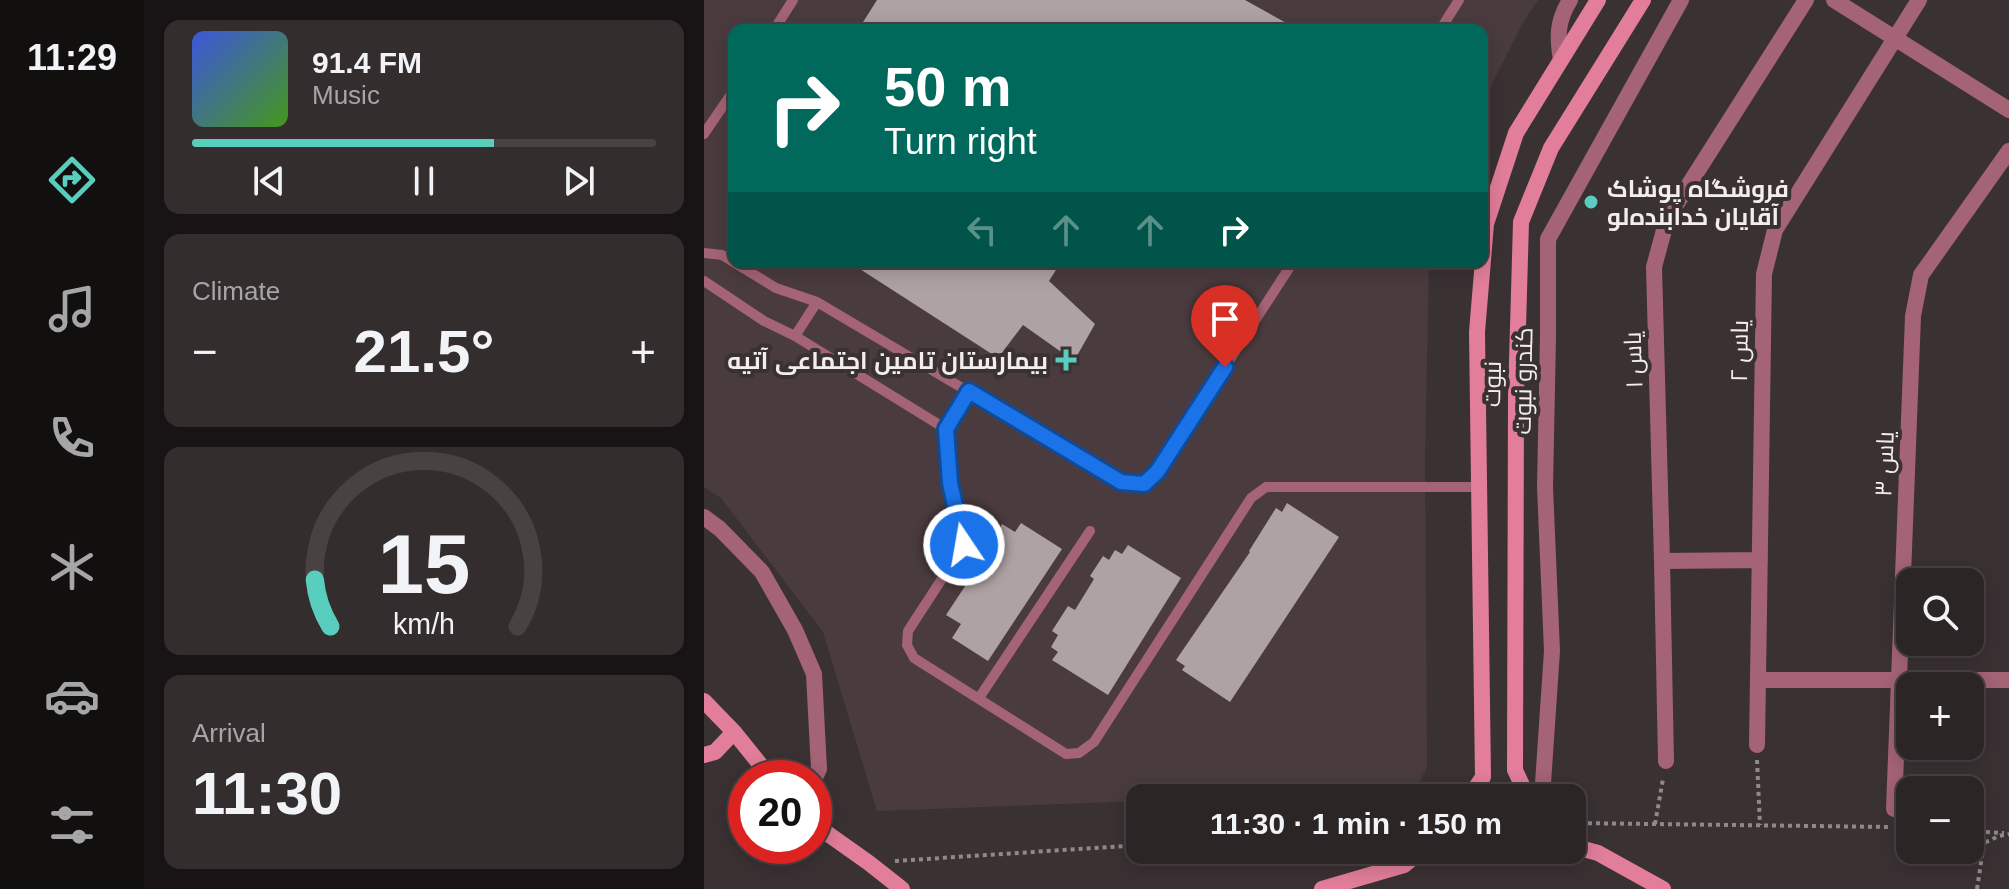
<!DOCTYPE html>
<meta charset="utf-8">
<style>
:root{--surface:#2c2526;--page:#342d2e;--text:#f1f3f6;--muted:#a6a5a7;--line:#484243;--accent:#5acebe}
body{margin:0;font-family:Helvetica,Cairo,sans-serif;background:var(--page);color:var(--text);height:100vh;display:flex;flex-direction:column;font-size:30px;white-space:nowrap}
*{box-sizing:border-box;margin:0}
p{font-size:26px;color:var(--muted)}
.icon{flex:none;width:44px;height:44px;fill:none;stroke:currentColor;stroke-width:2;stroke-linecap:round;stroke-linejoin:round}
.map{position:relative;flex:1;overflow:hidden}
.panel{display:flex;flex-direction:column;gap:20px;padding:20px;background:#181415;width:560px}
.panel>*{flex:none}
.guide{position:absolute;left:24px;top:24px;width:760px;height:244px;border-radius:16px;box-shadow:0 4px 20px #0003,0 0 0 2px var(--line);background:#00695c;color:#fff;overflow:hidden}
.controls{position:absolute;left:1192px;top:568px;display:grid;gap:16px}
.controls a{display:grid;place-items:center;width:88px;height:88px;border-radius:16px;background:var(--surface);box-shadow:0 4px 20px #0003,0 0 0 2px var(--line);font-size:40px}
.speed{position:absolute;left:24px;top:760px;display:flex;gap:16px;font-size:40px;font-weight:700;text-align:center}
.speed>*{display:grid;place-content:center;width:104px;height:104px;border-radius:50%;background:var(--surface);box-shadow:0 4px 20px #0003,0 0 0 2px var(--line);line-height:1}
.speed .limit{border:12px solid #d22;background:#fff;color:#111}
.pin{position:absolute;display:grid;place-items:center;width:68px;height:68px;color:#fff;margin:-82px -34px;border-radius:50% 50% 50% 0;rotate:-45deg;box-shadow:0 0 8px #0007}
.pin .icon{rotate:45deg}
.me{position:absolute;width:88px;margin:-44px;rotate:348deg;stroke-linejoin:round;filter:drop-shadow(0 0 6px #0008)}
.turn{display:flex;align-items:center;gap:28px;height:168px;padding:0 24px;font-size:36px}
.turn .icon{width:104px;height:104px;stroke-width:2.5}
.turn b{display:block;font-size:56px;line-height:68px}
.lanes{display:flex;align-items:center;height:76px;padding:0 24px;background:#0003;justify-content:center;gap:40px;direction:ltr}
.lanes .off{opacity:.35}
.big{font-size:60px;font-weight:800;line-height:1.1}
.panel .card{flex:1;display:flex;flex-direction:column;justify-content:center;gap:12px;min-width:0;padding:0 28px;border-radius:16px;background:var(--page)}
.panel .dial{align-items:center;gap:0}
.dial svg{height:208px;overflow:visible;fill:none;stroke:var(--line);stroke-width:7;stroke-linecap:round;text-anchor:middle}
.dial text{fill:var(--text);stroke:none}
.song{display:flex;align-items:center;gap:24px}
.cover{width:96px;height:96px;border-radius:12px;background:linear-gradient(135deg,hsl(230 70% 55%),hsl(100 70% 35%))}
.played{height:8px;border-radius:4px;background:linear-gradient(90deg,var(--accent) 65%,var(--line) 65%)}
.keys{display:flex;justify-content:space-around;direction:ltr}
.heat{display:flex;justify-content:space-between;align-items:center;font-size:44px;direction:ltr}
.trip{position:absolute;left:422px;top:784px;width:460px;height:80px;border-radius:16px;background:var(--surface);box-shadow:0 4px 20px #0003,0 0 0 2px var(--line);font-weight:800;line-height:80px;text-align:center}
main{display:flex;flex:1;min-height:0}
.dock{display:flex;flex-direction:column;width:144px;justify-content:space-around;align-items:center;background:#120f0f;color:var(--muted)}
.dock .icon{width:56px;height:56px}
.dock .on{color:var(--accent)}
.dock b{font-size:36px;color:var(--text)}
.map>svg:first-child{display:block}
.built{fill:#4a3b3e}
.building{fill:#aea2a4}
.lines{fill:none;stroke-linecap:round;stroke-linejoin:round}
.path{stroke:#90898a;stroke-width:4;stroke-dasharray:4 4;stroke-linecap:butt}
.lane{stroke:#a46475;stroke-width:10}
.street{stroke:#a46475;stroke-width:16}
.secondary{stroke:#e27e9a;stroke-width:16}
.route-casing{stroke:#114b97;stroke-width:20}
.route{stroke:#1a73e8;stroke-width:14}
.poi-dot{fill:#5acebe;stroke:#3a3133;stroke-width:3}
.labels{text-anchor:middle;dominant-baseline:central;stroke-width:8;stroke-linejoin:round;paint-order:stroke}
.poi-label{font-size:24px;font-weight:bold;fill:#f3edee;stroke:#3a3133;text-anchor:start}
.street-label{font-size:24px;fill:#f3edee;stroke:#3a3133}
</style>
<main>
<nav class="dock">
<b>11:29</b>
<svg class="icon on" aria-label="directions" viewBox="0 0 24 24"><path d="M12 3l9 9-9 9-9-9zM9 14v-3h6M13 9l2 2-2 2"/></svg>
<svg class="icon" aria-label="music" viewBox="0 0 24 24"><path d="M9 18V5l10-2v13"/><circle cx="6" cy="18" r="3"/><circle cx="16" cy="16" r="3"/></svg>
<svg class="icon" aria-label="phone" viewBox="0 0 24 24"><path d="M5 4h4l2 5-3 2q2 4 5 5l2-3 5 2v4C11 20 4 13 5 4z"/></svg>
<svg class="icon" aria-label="climate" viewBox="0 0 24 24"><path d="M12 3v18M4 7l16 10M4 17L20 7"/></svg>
<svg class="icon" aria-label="car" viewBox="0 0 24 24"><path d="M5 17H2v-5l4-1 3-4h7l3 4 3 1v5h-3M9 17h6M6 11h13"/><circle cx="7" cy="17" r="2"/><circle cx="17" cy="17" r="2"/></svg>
<svg class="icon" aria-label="filters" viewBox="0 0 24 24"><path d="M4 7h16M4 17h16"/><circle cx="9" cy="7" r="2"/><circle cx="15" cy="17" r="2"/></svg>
</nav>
<section class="panel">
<div class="card">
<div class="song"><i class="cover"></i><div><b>91.4 FM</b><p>Music</p></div></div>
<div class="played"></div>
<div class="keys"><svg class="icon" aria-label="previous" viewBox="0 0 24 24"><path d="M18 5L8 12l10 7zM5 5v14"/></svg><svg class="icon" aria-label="pause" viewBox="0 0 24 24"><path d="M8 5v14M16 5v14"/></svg><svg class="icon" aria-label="next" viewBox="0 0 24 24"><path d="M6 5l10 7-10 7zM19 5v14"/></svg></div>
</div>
<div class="card"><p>Climate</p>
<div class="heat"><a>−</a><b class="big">21.5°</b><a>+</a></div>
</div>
<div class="card dial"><svg viewBox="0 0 100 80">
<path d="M14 69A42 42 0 1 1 86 69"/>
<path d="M14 69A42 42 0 0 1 8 51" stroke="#5acebe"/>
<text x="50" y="56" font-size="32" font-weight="700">15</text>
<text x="50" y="72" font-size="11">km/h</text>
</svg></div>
<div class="card"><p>Arrival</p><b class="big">11:30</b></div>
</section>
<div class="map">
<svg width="1305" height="889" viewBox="0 0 1305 889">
<rect width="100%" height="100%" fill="#3a3133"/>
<!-- built -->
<path class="built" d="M0 0H834L820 21 778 103V30H30V262H725L721 458 723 767 712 790 697 798H624L586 796 436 798V801L173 811 119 632 17 498 0 487Z"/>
<!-- building -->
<path class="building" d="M173 0H541L595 30H154Z
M145 262H357L345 281 391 324 370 361 319 325 294 358Z
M583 503 635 537 526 702 478 670 481 666 472 660 546 552 545 551 572 508 578 512Z
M317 523 358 549 284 661 248 638 257 624 242 615 277 562 274 561 298 524 311 532Z
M424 545 477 578 404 695 348 660 354 652 347 647 354 635 348 631 364 606 371 610 390 579 386 576 399 556 405 560 411 550 418 554Z"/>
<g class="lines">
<!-- path -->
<path class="path" d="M1053 760 1056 825
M868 823 1186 827
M951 824 959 779
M1194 828H1206
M1266 831 1300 833
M191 861 436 845
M1273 889 1280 843 1295 836 1305 834"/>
<!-- lane -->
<path class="lane" d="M70 30 89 0
M736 30 755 0
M0 134 30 90
M0 253 18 255 72 288 113 302 417 482 440 484 453 472 589 262
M0 281 60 321 91 336 242 429
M91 336 113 302
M265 391 242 429 246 483 260 545 204 631 203 645 210 658 362 754 375 753 390 742 547 498 562 487H775
M275 698 386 531"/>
<!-- street -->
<path class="street" d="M1130 0 1305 110
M857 60C853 37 853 21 866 0
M0 517 16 529 58 572 91 630 110 674 115 769 110 780
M958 561 1056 560
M1054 680H1305
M1053 745 1060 274 1071 230 1215 0
M962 761 958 561 950 267 963 219 1102 0
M838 798 848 651 841 487 844 337V239L977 0
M1190 809 1209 316 1217 275 1305 151"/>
<!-- secondary -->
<path class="secondary" d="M0 701 30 732 67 778
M0 755 11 752 30 732
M765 798 779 777 773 332 782 224 812 133 894 0
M824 798 811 770 812 397 817 222 847 148 939 0
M110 824 165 863 198 889
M868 844 876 848 894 853 959 889
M618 889 700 865 718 850"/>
</g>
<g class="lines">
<!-- route casing -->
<g class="route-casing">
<path id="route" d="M260 545 246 483 242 429 265 391 417 482 440 484 453 472 521 367"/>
</g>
<!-- route -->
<use href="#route" class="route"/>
</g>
<!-- markers -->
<g class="poi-dot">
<circle cx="887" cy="202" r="8"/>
<path d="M358 348h8v8h8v8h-8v8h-8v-8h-8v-8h8z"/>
</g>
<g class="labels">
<!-- poi labels -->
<g class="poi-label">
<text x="903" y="188">فروشگاه پوشاک<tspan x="903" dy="28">آقایان خدابنده‌لو</tspan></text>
<text x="344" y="360" text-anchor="end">بیمارستان تامین اجتماعی آتیه</text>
</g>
<!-- street labels -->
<g class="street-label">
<text transform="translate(1035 351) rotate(-89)">یاس ۲</text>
<text transform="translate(929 360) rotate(-92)">یاس ۱</text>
<text transform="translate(819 381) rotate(-89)">کندرو نبوت</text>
<text transform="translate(788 384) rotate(-89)">نبوت</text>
<text transform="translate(1180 464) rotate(-88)">یاس ۳</text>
</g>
</g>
</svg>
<div class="controls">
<a><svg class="icon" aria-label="search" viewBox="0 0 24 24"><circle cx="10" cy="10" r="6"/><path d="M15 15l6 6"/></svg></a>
<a>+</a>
<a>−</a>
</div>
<div class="speed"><div class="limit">20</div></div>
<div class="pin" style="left:521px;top:367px;background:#d93025"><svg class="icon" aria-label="arrive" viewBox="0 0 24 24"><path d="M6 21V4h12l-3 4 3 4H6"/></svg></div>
<svg class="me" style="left:260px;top:545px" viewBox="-20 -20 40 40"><circle r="17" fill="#1a73e8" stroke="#fff" stroke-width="3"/><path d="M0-11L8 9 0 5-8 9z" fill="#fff"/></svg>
<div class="trip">11:30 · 1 min · 150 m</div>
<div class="guide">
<div class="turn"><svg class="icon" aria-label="right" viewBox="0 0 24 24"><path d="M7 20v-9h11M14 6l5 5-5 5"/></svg><div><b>50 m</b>Turn right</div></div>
<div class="lanes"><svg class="icon off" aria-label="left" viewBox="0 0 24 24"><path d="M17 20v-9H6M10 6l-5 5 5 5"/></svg><svg class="icon off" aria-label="ahead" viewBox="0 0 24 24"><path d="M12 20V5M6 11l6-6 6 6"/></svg><svg class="icon off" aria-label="ahead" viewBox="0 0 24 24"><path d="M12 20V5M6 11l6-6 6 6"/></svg><svg class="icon" aria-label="right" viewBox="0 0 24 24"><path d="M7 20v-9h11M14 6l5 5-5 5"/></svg></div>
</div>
</div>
</main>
